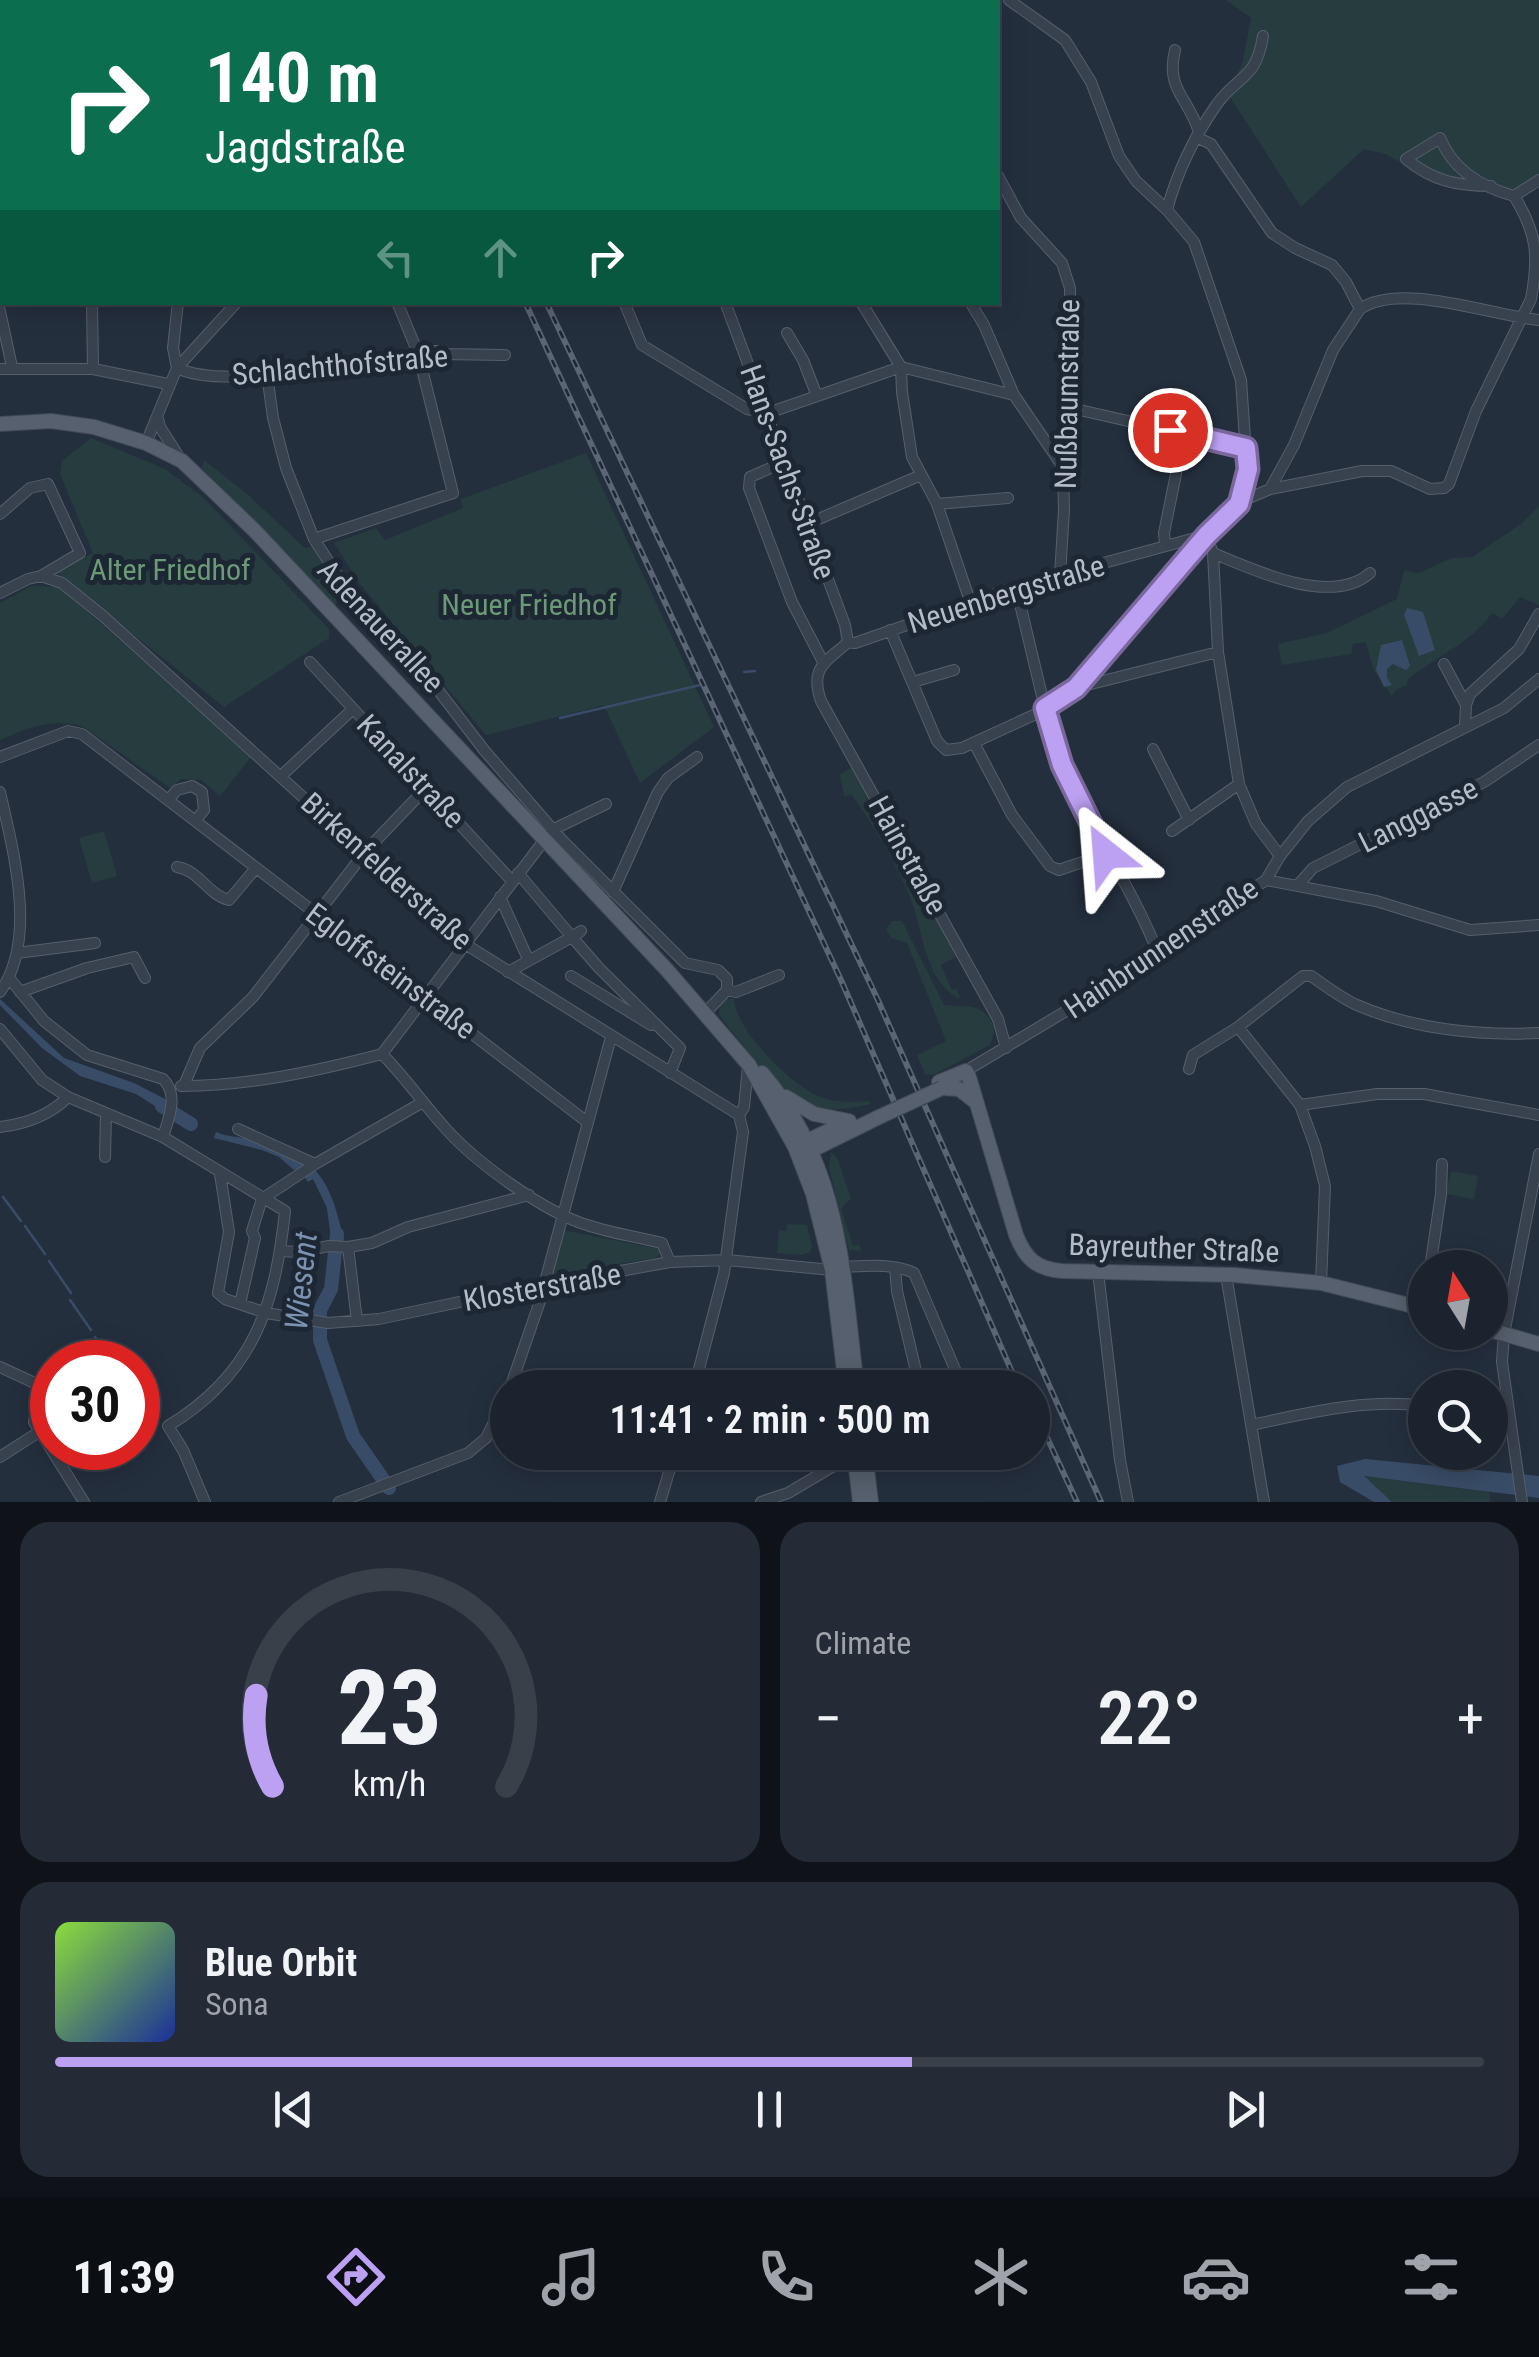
<!DOCTYPE html>
<meta charset="utf-8">
<style>
:root{--surface:#1b232e;--page:#242b36;--text:#f1f3f6;--muted:#a0a4aa;--line:#39404a;--accent:#bca0f2}
body{margin:0;font-family:"Roboto Condensed",sans-serif;background:var(--page);color:var(--text);height:100vh;display:flex;flex-direction:column;font-size:38px;white-space:nowrap}
*{box-sizing:border-box;margin:0}
p{font-size:32px;color:var(--muted)}
.icon{flex:none;width:55px;height:55px;fill:none;stroke:currentColor;stroke-width:2;stroke-linecap:round;stroke-linejoin:round}
.map{position:relative;height:1502px;overflow:hidden}
.details{display:flex;flex-direction:column;gap:20px;padding:20px;background:#0f1319;flex:1}
.details>*{flex:none}
.guide{position:absolute;left:0px;top:0px;width:1000px;height:305px;box-shadow:0 5px 25px #0003,0 0 0 2px var(--line);background:#0b6e4f;color:#fff;overflow:hidden}
.needle{width:65px;rotate:349deg}
.buttons{position:absolute;left:1408px;top:1250px;display:grid;gap:20px}
.buttons a{display:grid;place-items:center;width:100px;height:100px;border-radius:50%;background:var(--surface);box-shadow:0 5px 25px #0003,0 0 0 2px var(--line);font-size:50px}
.speed{position:absolute;left:30px;top:1340px;display:flex;gap:20px;font-size:50px;font-weight:700;text-align:center}
.speed>*{display:grid;place-content:center;width:130px;height:130px;border-radius:50%;background:var(--surface);box-shadow:0 5px 25px #0003,0 0 0 2px var(--line);line-height:1}
.speed .limit{border:15px solid #d22;background:#fff;color:#111}
.pin{position:absolute;display:grid;place-items:center;width:85px;height:85px;color:#fff;margin:-42px;border:5px solid #fff;border-radius:50%;box-shadow:0 2px 10px #0007}
.me{position:absolute;width:110px;margin:-55px;rotate:332deg;stroke-linejoin:round;filter:drop-shadow(0 0 8px #0008)}
.turn{display:flex;align-items:center;gap:35px;height:210px;padding:0 40px;font-size:45px}
.turn .icon{width:130px;height:130px;stroke-width:2.5}
.turn b{display:block;font-size:70px;line-height:85px}
.lanes{display:flex;align-items:center;height:95px;padding:0 40px;background:#0003;justify-content:center;gap:50px;direction:ltr}
.lanes .off{opacity:.35}
.big{font-size:75px;font-weight:600;line-height:1.1}
.details .tile{flex:1;display:flex;flex-direction:column;justify-content:center;gap:15px;min-width:0;padding:0 35px;border-radius:30px;background:var(--page)}
.details .dial{align-items:center;gap:0}
.dial svg{height:260px;overflow:visible;fill:none;stroke:var(--line);stroke-width:7;stroke-linecap:round;text-anchor:middle}
.dial text{fill:var(--text);stroke:none}
.song{display:flex;align-items:center;gap:30px}
.cover{width:120px;height:120px;border-radius:15px;background:linear-gradient(135deg,hsl(90 70% 55%),hsl(230 70% 35%))}
.played{height:10px;border-radius:5px;background:linear-gradient(90deg,var(--accent) 60%,var(--line) 60%)}
.keys{display:flex;justify-content:space-around;direction:ltr}
.heat{display:flex;justify-content:space-between;align-items:center;font-size:55px;direction:ltr}
.details .tiles{flex:1;display:grid;gap:20px;grid-template-columns:1fr 1fr}
.tile:last-child{grid-column:span 2}
.trip{position:absolute;left:490px;top:1370px;width:560px;height:100px;border-radius:50px;background:var(--surface);box-shadow:0 5px 25px #0003,0 0 0 2px var(--line);font-weight:600;line-height:100px;text-align:center}
.tabs{display:flex;height:160px;justify-content:space-around;align-items:center;background:#0b0e12;color:var(--muted)}
.tabs .icon{width:70px;height:70px}
.tabs .on{color:var(--accent)}
.tabs b{font-size:45px;color:var(--text)}
.map>svg:first-child{display:block}
.green{fill:#263c3f}
.water{fill:#394c67}
.lines{fill:none;stroke-linecap:round;stroke-linejoin:round}
.stream{stroke:#394c67;stroke-width:2.5}
.river{stroke:#394c67;stroke-width:14}
.minor-casing{stroke:#565f6c;stroke-width:12}
.major-casing{stroke:#414a57;stroke-width:16}
.minor{stroke:#38414e;stroke-width:10}
.major{stroke:#56606e;stroke-width:14}
.rail-casing{stroke:#5a6575;stroke-width:6}
.rail{stroke:#1d2633;stroke-width:2.5;stroke-dasharray:8;stroke-linecap:butt}
.major-bridge-casing{stroke:#414a57;stroke-width:16;stroke-linecap:butt}
.major-bridge{stroke:#56606e;stroke-width:14}
.route-casing{stroke:#7a689d;stroke-width:25}
.route{stroke:#bca0f2;stroke-width:18}
.labels{text-anchor:middle;dominant-baseline:central;stroke-width:10;stroke-linejoin:round;paint-order:stroke}
.street-label{font-size:30px;fill:#b4bcc9;stroke:#1d2633}
.park-label{font-size:30px;fill:#6b9a76;stroke:#1d2633}
.water-label{font-size:32px;font-style:italic;fill:#7c92b1;stroke:#1d2633}
</style>
<div class="map">
<svg width="1539" height="1502" viewBox="0 0 1539 1502">
<rect width="100%" height="100%" fill="#242f3e"/>
<!-- green -->
<path class="green" d="M1226 0H1539V177L1513 192 1432 179 1385 154 1364 149 1301 207 1228 94 1243 61 1251 18Z
M91 438 165 469 204 498 329 629V638L224 707 64 579 56 570 93 553 60 474 62 461Z
M586 453 714 727 640 783 604 705 486 735 360 584 334 543 376 528 385 540 463 508 461 499Z
M204 460 246 493 305 548 312 546 340 593 335 606 202 468Z
M1539 506V605L1520 597 1502 619 1492 613C1470 644 1437 656 1408 679L1407 685 1397 689 1392 696 1373 669 1366 642 1353 644 1351 654 1282 665 1278 644 1327 633 1397 599 1404 571 1419 573 1452 558 1472 557 1521 524Z
M31 586 59 587 252 756 220 796 201 780 181 779 170 788 82 726C54 718 25 728 0 740V603Z
M855 766 959 955 941 965 952 990 957 989 960 999C923 981 924 930 910 897 895 861 875 827 852 795L844 796 840 774Z
M104 831 117 876 92 883 79 838Z
M892 921H902L944 1005C971 1008 981 1001 995 1028L990 1045 933 1075 925 1074 917 1055 946 1041 907 943 891 938 886 929Z
M734 998C734 1029 792 1086 821 1097 836 1103 853 1102 869 1101L871 1104C851 1109 828 1112 808 1106 779 1096 739 1039 719 1015L720 1000Z
M831 1152 837 1158 851 1199 841 1208 853 1246 859 1244 861 1251 849 1250 829 1167Z
M1451 1171 1478 1176 1474 1199 1446 1194Z
M787 1224 807 1225 812 1246 810 1252 801 1255 777 1253 779 1230 786 1231Z
M562 1230 654 1248 660 1245 664 1252 654 1258 555 1275 552 1272Z
M1361 1476 1489 1491 1490 1502H1392Z"/>
<!-- water -->
<path class="water" d="M1407 608 1423 612 1435 650 1419 656 1404 615Z
M1402 640 1410 666 1406 670 1393 664 1387 669V678L1392 685 1384 687 1376 670 1381 645Z
M0 999 64 1058 134 1083 165 1099 166 1113 136 1094 80 1076 42 1048 0 1005Z
M216 1132C226 1137 236 1136 247 1139 316 1156 328 1172 344 1240L331 1239 327 1208 313 1179 308 1182 299 1168 294 1170 279 1157 262 1150 214 1138Z
M1365 1459 1539 1476V1498L1364 1476 1392 1502H1374L1340 1482 1337 1466Z"/>
<g class="lines">
<!-- stream -->
<path class="stream" d="M744 672 755 671
M560 718 700 685
M3 1197 21 1221
M25 1226 45 1254
M49 1261 71 1293
M70 1300 91 1330
M95 1337 113 1362"/>
<!-- river -->
<path class="river" d="M162 1106 191 1124
M337 1234 331 1289 320 1310V1340L353 1436 389 1488"/>
<!-- minor casing -->
<g class="minor-casing">
<path id="minor" d="M200 0V2
M529 0 530 2
M611 0 613 2
M799 0 800 2
M1009 0 1065 40 1091 82 1119 156 1136 181 1167 210 1194 242 1241 380 1247 469 1240 502
M0 1 4 0
M265 2 269 0
M583 2 586 0
M748 2 760 0
M1175 50C1165 91 1190 98 1199 133
M0 101 2 100
M1196 137 1211 144 1272 233 1295 248 1332 265 1346 282 1360 309C1401 281 1492 316 1539 320
M998 176 1021 218 1062 263 1070 288 1071 408 1070 444 1063 467 1064 510 1060 575
M1491 186C1457 186 1433 181 1406 159L1440 138C1453 170 1481 187 1514 196
M1514 196 1539 180
M1167 210C1177 172 1194 137 1217 104 1239 74 1256 80 1263 36
M92 302 93 369
M624 302 642 345 747 409 768 413 901 367 1014 395
M725 302 845 625 848 642
M861 302 901 367 902 392 912 457 937 504 970 601
M970 302 984 325 1014 395 1063 467
M0 311 12 367
M787 333 803 360 817 396
M177 368C230 393 374 357 436 351L441 354 505 355
M177 368 173 348 178 302
M0 369H93L168 384
M267 374 273 418 286 468 314 539 351 596 435 686 484 750 561 839 685 963 718 970 727 979V990
M1071 408 1246 448
M158 419 160 427 181 460
M146 443 177 368 237 302
M784 462 750 477 749 488 792 602 823 662
M1270 489 1294 445 1333 350 1360 309
M937 504 1008 498
M0 514 30 488 48 484 80 553 41 576 28 579 0 593
M807 524 921 475
M1206 535 1213 553 1218 652 1239 784 1256 824 1280 856
M314 539 453 493 418 353 397 302
M1165 545 1164 533 1177 469
M1213 553C1253 570 1332 607 1370 573
M41 576 62 583 103 616 465 944 739 1115 743 1132 724 1273 694 1388
M1016 587 1053 742C1081 817 1129 879 1158 953
M890 630 937 741 946 750 962 748 1036 714 1075 688 1218 652
M310 662 512 881
M1444 664 1466 705
M913 682 954 670
M1075 688 1206 535 1249 498 1270 489 1362 471H1391L1430 489 1444 488 1449 484 1476 411 1531 299C1539 256 1537 233 1514 196
M1465 726 1466 705 1470 694 1519 649 1539 614
M974 743 1012 815 1050 866 1059 870 1106 854
M1153 749 1189 820
M0 757 68 731 82 734 587 1122
M281 776 353 709
M0 792C13 850 38 940 0 992
M169 799 177 790 192 786 202 792 204 810 196 820
M1172 831 1239 784
M177 867C199 870 208 895 229 900L256 868
M1266 880 1376 901 1470 930 1539 925
M1298 885 1313 868 1484 782 1539 745
M613 892 658 792 668 778 697 757
M500 897 528 959
M581 931 572 937 599 968 680 1048 670 1073
M17 953 95 943
M508 972 572 937 518 873
M571 976 651 1025
M10 979 44 1021 87 1055 163 1079C179 1095 169 1117 163 1137
M20 992 87 968 134 957 145 978
M708 1010 727 990 736 992 779 975
M1238 1027 1303 976H1311C1326 986 1341 998 1357 1005 1412 1029 1479 1036 1539 1033
M0 1029 42 1080 68 1097 163 1137 285 1211C275 1306 254 1374 168 1426L183 1450 205 1502
M1006 1048 998 1019 821 701C809 666 827 662 848 642L855 643 1016 587 1206 535
M382 1054C406 1078 424 1105 447 1130 477 1163 544 1212 587 1225 611 1233 637 1237 662 1243L670 1262
M382 1054 552 830 606 804
M1189 1069 1193 1055 1238 1027 1300 1105 1315 1146 1325 1186 1321 1283
M964 1072 1103 989 1266 880 1280 856 1308 821 1347 787 1504 708 1539 679
M184 1085 200 1048 253 997 365 852 426 788
M181 1086C249 1086 317 1071 382 1054
M1300 1105 1377 1094H1424L1539 1115
M739 1115 744 1107 748 1066
M0 1127C26 1124 49 1116 68 1097
M238 1129 315 1164
M105 1157 106 1113
M220 1174 229 1232 218 1293 225 1299 266 1313 328 1323 379 1319 526 1288 670 1262 727 1260 832 1270
M348 1247 357 1321
M281 1251 298 1252 329 1246 348 1247 372 1243 408 1227 529 1195
M843 1267C866 1266 893 1263 914 1273L963 1388
M895 1268 897 1291 920 1388
M1430 1268 1441 1194 1442 1164
M1098 1272 1120 1460 1128 1502
M1226 1275 1264 1502
M240 1304 255 1238 252 1231 262 1199 315 1164 423 1102
M1420 1308 1425 1286
M0 1367 41 1386 34 1422 84 1502
M510 1388 539 1304 611 1037
M1490 1414 1509 1416
M1251 1425C1309 1413 1366 1398 1425 1406
M0 1457 39 1432
M339 1502 468 1453 486 1438 508 1395
M660 1502 675 1452
M761 1502 788 1493 854 1454
M1522 1502 1502 1362 1504 1334 1539 1154"/>
</g>
<!-- major casing -->
<g class="major-casing">
<path id="major" d="M0 424 51 421 94 427 146 443 182 461 255 531 667 970 749 1065 795 1147 813 1194 832 1270 846 1388
M762 1073C841 1165 843 1273 857 1388
M939 1082 966 1071 969 1077 1016 1235C1025 1258 1036 1269 1062 1271L1234 1275 1321 1283 1425 1309
M942 1088 959 1089 977 1103
M786 1097 814 1114 849 1121
M803 1143 847 1122
M804 1154 879 1117
M1490 1330 1539 1344
M854 1452 860 1502
M865 1452 871 1502"/>
</g>
<!-- minor -->
<use href="#minor" class="minor"/>
<!-- major -->
<use href="#major" class="major"/>
<!-- rail casing -->
<g class="rail-casing">
<path id="rail" d="M395 0 396 2
M525 302 841 980 1019 1388
M546 302 877 998 1101 1502
M1032 1405 1077 1502"/>
</g>
<!-- rail -->
<use href="#rail" class="rail"/>
<!-- major-bridge casing -->
<g class="major-bridge-casing">
<path id="major-bridge" d="M879 1117 942 1088"/>
</g>
<!-- major-bridge -->
<use href="#major-bridge" class="major-bridge"/>
</g>
<g class="lines">
<!-- route casing -->
<g class="route-casing">
<path id="route" d="M1106 854 1062 765 1045 708 1076 688 1206 536 1239 504 1248 469 1246 448 1170 430"/>
</g>
<!-- route -->
<use href="#route" class="route"/>
</g>
<g class="labels">
<!-- street labels -->
<g class="street-label">
<text transform="translate(340 365) rotate(-5)">Schlachthofstraße</text>
<text transform="translate(1067 394) rotate(-89)">Nußbaumstraße</text>
<text transform="translate(788 472) rotate(70)">Hans-Sachs-Straße</text>
<text transform="translate(1006 594) rotate(-17)">Neuenbergstraße</text>
<text transform="translate(381 626) rotate(47)">Adenauerallee</text>
<text transform="translate(411 771) rotate(47)">Kanalstraße</text>
<text transform="translate(1418 815) rotate(-27)">Langgasse</text>
<text transform="translate(908 855) rotate(61)">Hainstraße</text>
<text transform="translate(387 871) rotate(42)">Birkenfelderstraße</text>
<text transform="translate(1161 948) rotate(-34)">Hainbrunnenstraße</text>
<text transform="translate(391 971) rotate(37)">Egloffsteinstraße</text>
<text transform="translate(1174 1248) rotate(2)">Bayreuther Straße</text>
<text transform="translate(542 1287) rotate(-10)">Klosterstraße</text>
</g>
<!-- park labels -->
<g class="park-label">
<text x="170" y="569">Alter Friedhof</text>
<text x="529" y="604">Neuer Friedhof</text>
</g>
<!-- water labels -->
<g class="water-label">
<text transform="translate(301 1281) rotate(-84)">Wiesent</text>
</g>
</g>
</svg>
<div class="buttons">
<a><svg class="needle" viewBox="-14 -14 28 28"><path d="M0-13l5 13h-10z" fill="#e53935"/><path d="M0 13l5-13h-10z" fill="#a0a4aa"/></svg></a>
<a><svg class="icon" aria-label="search" viewBox="0 0 24 24"><circle cx="10" cy="10" r="6"/><path d="M15 15l6 6"/></svg></a>
</div>
<div class="speed"><div class="limit">30</div></div>
<div class="pin" style="left:1170px;top:430px;background:#d93025"><svg class="icon" aria-label="arrive" viewBox="0 0 24 24"><path d="M6 21V4h12l-3 4 3 4H6"/></svg></div>
<svg class="me" style="left:1106px;top:854px" viewBox="-20 -20 40 40"><path d="M0-17L14 15 0 8-14 15z" fill="#bca0f2" stroke="#fff" stroke-width="4"/></svg>
<div class="trip">11:41 · 2 min · 500 m</div>
<div class="guide">
<div class="turn"><svg class="icon" aria-label="right" viewBox="0 0 24 24"><path d="M7 20v-9h11M14 6l5 5-5 5"/></svg><div><b>140 m</b>Jagdstraße</div></div>
<div class="lanes"><svg class="icon off" aria-label="left" viewBox="0 0 24 24"><path d="M17 20v-9H6M10 6l-5 5 5 5"/></svg><svg class="icon off" aria-label="ahead" viewBox="0 0 24 24"><path d="M12 20V5M6 11l6-6 6 6"/></svg><svg class="icon" aria-label="right" viewBox="0 0 24 24"><path d="M7 20v-9h11M14 6l5 5-5 5"/></svg></div>
</div>
</div>
<section class="details">
<div class="tiles">
<div class="tile dial"><svg viewBox="0 0 100 80">
<path d="M14 69A42 42 0 1 1 86 69"/>
<path d="M14 69A42 42 0 0 1 9 41" stroke="#bca0f2"/>
<text x="50" y="56" font-size="32" font-weight="700">23</text>
<text x="50" y="72" font-size="11">km/h</text>
</svg></div>
<div class="tile"><p>Climate</p>
<div class="heat"><a>−</a><b class="big">22°</b><a>+</a></div>
</div>
<div class="tile">
<div class="song"><i class="cover"></i><div><b>Blue Orbit</b><p>Sona</p></div></div>
<div class="played"></div>
<div class="keys"><svg class="icon" aria-label="previous" viewBox="0 0 24 24"><path d="M18 5L8 12l10 7zM5 5v14"/></svg><svg class="icon" aria-label="pause" viewBox="0 0 24 24"><path d="M8 5v14M16 5v14"/></svg><svg class="icon" aria-label="next" viewBox="0 0 24 24"><path d="M6 5l10 7-10 7zM19 5v14"/></svg></div>
</div>
</div>
</section>
<nav class="tabs">
<b>11:39</b>
<svg class="icon on" aria-label="directions" viewBox="0 0 24 24"><path d="M12 3l9 9-9 9-9-9zM9 14v-3h6M13 9l2 2-2 2"/></svg>
<svg class="icon" aria-label="music" viewBox="0 0 24 24"><path d="M9 18V5l10-2v13"/><circle cx="6" cy="18" r="3"/><circle cx="16" cy="16" r="3"/></svg>
<svg class="icon" aria-label="phone" viewBox="0 0 24 24"><path d="M5 4h4l2 5-3 2q2 4 5 5l2-3 5 2v4C11 20 4 13 5 4z"/></svg>
<svg class="icon" aria-label="climate" viewBox="0 0 24 24"><path d="M12 3v18M4 7l16 10M4 17L20 7"/></svg>
<svg class="icon" aria-label="car" viewBox="0 0 24 24"><path d="M5 17H2v-5l4-1 3-4h7l3 4 3 1v5h-3M9 17h6M6 11h13"/><circle cx="7" cy="17" r="2"/><circle cx="17" cy="17" r="2"/></svg>
<svg class="icon" aria-label="filters" viewBox="0 0 24 24"><path d="M4 7h16M4 17h16"/><circle cx="9" cy="7" r="2"/><circle cx="15" cy="17" r="2"/></svg>
</nav>
